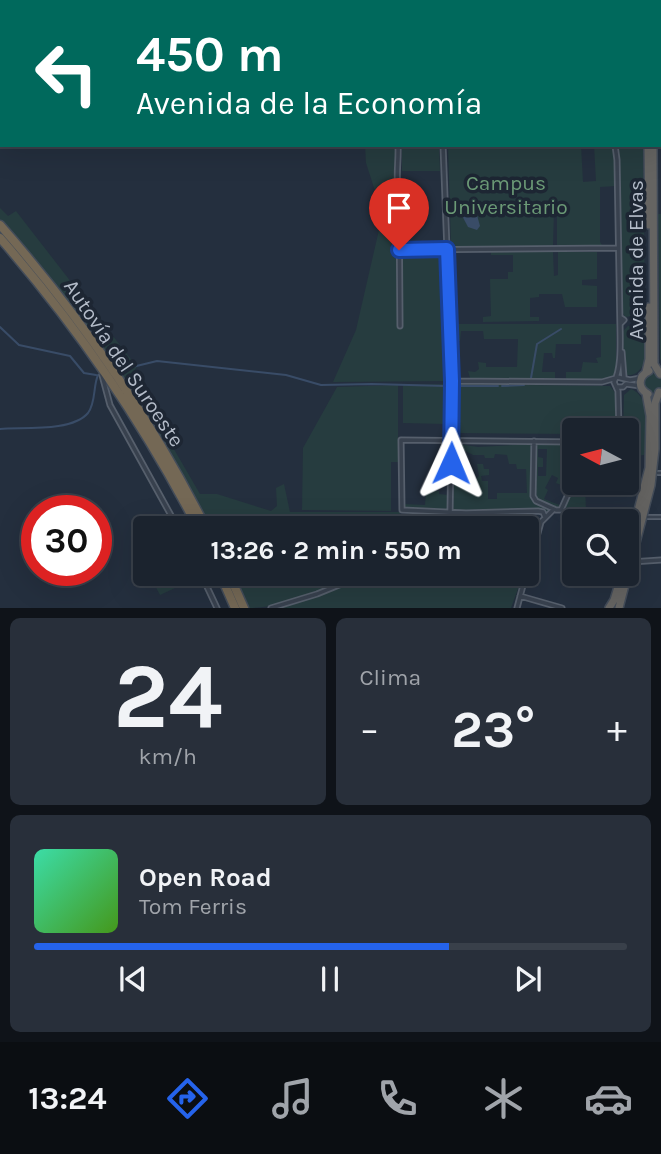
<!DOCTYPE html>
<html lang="es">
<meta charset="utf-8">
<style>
:root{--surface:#1b232e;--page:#282f3a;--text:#f1f3f6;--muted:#a0a4aa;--line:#39404a;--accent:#2563eb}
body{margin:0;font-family:Karla,sans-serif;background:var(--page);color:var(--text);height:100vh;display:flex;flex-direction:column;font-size:26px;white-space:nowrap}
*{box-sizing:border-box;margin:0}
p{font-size:23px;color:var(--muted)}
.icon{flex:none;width:38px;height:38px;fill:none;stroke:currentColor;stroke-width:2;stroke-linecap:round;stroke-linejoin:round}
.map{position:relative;height:608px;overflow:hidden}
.drawer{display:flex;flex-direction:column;gap:10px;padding:10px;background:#0f1319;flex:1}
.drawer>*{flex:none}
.guide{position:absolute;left:0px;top:0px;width:662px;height:147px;box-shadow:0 7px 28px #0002,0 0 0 2px var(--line);background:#00695c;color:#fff;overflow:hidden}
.needle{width:46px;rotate:277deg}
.fabs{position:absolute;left:562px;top:418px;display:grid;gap:14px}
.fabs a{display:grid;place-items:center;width:77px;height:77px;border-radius:7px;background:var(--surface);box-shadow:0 7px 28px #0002,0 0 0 2px var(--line);font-size:35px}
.speed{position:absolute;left:21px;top:495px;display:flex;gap:14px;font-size:35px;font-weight:700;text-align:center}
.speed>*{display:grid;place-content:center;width:91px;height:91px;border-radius:50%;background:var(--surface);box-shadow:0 7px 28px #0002,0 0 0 2px var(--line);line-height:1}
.speed .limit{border:10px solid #d22;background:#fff;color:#111}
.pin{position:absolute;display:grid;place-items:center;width:60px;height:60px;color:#fff;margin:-72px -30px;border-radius:50% 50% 50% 0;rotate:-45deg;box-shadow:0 0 7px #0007}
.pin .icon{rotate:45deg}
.me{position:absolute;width:77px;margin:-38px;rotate:1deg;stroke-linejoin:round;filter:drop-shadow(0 0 5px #0008)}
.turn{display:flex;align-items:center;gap:24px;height:147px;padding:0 21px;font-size:32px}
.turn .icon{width:91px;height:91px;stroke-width:2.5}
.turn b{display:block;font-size:49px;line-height:60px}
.big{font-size:52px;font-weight:700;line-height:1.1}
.drawer .tile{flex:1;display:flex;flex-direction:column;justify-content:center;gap:10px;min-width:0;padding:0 24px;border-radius:10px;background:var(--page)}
.drawer .dial{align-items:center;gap:0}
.dial b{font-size:91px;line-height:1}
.song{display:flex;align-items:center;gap:21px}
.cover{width:84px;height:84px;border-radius:10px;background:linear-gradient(135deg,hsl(160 70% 55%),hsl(100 70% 35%))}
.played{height:7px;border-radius:4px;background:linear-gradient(90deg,var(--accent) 70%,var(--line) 70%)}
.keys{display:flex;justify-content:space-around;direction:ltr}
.heat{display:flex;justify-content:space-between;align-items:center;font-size:38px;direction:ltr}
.drawer .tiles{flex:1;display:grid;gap:10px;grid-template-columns:1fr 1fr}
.tile:last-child{grid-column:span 2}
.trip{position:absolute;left:133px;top:516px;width:406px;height:70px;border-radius:7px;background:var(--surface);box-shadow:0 7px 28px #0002,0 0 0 2px var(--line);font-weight:700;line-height:70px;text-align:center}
.menu{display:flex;height:112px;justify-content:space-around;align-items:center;background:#0b0e12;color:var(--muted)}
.menu .icon{width:49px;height:49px}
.menu .current{color:var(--accent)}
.menu b{font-size:32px;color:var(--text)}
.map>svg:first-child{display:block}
.green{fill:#263c3f;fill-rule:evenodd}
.water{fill:#394c67}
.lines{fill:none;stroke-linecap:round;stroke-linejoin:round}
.stream{stroke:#394c67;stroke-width:2}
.pedestrian-casing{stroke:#565f6c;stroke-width:6}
.minor-casing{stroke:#565f6c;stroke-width:7}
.trunk-casing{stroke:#434c59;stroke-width:10}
.motorway-casing{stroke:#434c59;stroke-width:11}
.pedestrian{stroke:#38414e;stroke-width:2.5}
.minor{stroke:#38414e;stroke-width:3.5}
.trunk{stroke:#656462;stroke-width:7}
.motorway{stroke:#746855;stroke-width:8}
.route-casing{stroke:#184099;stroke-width:18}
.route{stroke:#2563eb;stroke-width:12}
.labels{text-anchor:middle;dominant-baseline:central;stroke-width:7;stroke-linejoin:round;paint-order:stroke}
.park-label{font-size:21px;fill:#6b9a76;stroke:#1d2633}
.street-label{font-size:21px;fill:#b4bcc9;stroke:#1d2633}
</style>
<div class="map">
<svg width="661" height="608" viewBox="0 0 661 608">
<rect width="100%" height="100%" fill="#242f3e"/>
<!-- green -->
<path class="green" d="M365 145H396C396 159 392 179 396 191L398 328 402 327 401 252 444 251 448 381 333 382 356 330 381 221 377 197 366 163Z
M402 145H439L440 171H402Z
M448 145H581L583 182 596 181 594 145H613L615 154 616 186 600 187V242L602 245 557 246V212H554L553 246H451Z
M619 145H643L645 309 641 315 625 317 622 311Z
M0 208 8 216 16 211 137 367 132 373V377L200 494H217L271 511 277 506 276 488 284 484 290 512H400L401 528H210L165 446 30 255 0 221Z
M658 214H661V361L660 359Z
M491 252H553L554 276 558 275V252H597V279L582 280V285L597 286V307H565L562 294H539V297L530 298V317H539V321L483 322V317L491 316 490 279H508V272H513V255H491Z
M457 324H616V373L609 379H566V372H581L583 362 598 363 596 358 601 357V335H581V344H556L555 358H553L552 353H544L542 372H555V379L470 378 468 371 475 372 479 369 478 362 486 363V367H517L518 339H484L483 331H461L460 341H457Z
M635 325 641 326C651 339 648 377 627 375L624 370 623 331 628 326Z
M644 383a9 9 0 1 1 18 0a9 9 0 1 1-18 0Z
M445 384 448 387V420L445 424 403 423V385Z
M459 384 610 386 616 394V430H574V434L457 433 455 389Z
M398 385V462H391V511L302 510 303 448 337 387Z
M631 389C652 397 645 430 645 449L644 455 627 457 626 430H623L624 395Z
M458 444 478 447 531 444 532 500 548 509 549 512 535 509 453 511 454 465H460V476L476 479 479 476 477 464H483L484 469H489V475L481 476 482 481H488V499H497V493H527L526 469H517L516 464H509L507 455 495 454 494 458H485L484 455H473L458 447Z
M535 445H574L561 477 571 481 574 477 560 509 537 501 535 479H537V448H535ZM538 449H547L546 476H538V467H543V458L538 457ZM552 475 558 478 556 483 569 488 562 506 544 499 548 490 545 488Z
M574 483H585L586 510 563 508Z
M426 491H439V494L448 495V511L404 508 403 504 425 505Z
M158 574 165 587 173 582 175 588 160 595 151 578Z
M232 574H362C327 589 287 608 248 608Z
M370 574H482L519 586 511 608H279Z"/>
<!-- water -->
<path class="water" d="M461 208 477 215 480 226 477 230 468 227 459 210Z"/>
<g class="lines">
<!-- stream -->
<path class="stream" d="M0 327 19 345 70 356 84 373 96 375
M124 369 157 361 286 375 321 385 372 384 446 386
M531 378 537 344 561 329
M461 386H498
M502 386 524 385
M0 429C23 427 72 432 88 413 96 403 93 386 98 375"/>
<!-- pedestrian casing -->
<g class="pedestrian-casing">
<path id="pedestrian" d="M658 473H661
M648 517H661"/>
</g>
<!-- minor casing -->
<g class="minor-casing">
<path id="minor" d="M44 0V2
M131 0V2
M217 0V2
M304 0V2
M375 0V2
M378 0V2
M408 0V2
M441 0V2
M618 0V2
M398 145C399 162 395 178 399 194L400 326
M443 145 452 381 450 513
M615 145 617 160 620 326
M399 250 618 248
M622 352 624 378
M102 375 110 405 178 528
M617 377 630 380 641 378
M452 381 602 382 616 378
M617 387H623L626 384 641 386
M619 430 618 391 614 382C622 368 620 340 620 324L624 320 621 318
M534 441 533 496 536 501 556 510H561L574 481
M545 517 543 512 538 511 466 513 402 510 401 440 574 442
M441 528H442
M631 562 661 560
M527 573 541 522 554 509
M201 574 217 608
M490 574 524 584
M520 596 562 608
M271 608 317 594 366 574
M517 608 526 574"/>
</g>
<!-- trunk casing -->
<g class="trunk-casing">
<path id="trunk" d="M648 0V2
M653 0V2
M660 113 661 114
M660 128 661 127
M648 145 649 225
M653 145 654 364 660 374
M646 372 649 359V307
M648 394C637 388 638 376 649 371
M626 557 649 468 650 416 646 393
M609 608 614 600 622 574
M619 608 651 485 655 449V403L659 392"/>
</g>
<!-- motorway casing -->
<g class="motorway-casing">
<path id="motorway" d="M0 225C81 317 151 419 206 528
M0 238C77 326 144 424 198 528
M220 574 235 608
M229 574 244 608"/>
</g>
<!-- pedestrian -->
<use href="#pedestrian" class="pedestrian"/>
<!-- minor -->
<use href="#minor" class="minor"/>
<!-- trunk -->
<use href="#trunk" class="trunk"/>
<!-- motorway -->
<use href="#motorway" class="motorway"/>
</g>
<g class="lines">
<!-- route casing -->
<g class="route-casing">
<path id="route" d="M399 250 447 249 452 381 451 463"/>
</g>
<!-- route -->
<use href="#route" class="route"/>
</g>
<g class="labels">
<!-- park labels -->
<g class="park-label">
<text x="506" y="183">Campus<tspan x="506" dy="24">Universitario</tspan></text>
</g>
<!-- street labels -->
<g class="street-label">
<text transform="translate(636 260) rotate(-90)">Avenida de Elvas</text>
<text transform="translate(124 363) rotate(56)">Autovía del Suroeste</text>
</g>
</g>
</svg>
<div class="fabs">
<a><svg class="needle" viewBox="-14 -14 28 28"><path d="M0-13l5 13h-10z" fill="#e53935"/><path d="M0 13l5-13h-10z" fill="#a0a4aa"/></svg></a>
<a><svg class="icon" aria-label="search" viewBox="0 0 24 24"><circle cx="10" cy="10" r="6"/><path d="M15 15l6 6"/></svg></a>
</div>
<div class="speed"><div class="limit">30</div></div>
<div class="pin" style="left:399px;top:250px;background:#d93025"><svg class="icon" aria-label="arrive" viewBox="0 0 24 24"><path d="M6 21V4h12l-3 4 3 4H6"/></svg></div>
<svg class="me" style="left:451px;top:463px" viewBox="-20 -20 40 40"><path d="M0-17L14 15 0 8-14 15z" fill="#2563eb" stroke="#fff" stroke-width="4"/></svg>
<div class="trip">13:26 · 2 min · 550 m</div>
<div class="guide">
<div class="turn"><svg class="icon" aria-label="left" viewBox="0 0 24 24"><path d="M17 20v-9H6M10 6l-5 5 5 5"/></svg><div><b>450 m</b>Avenida de la Economía</div></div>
</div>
</div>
<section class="drawer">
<div class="tiles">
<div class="tile dial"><b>24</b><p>km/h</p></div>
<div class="tile"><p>Clima</p>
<div class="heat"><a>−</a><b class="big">23°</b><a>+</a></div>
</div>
<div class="tile">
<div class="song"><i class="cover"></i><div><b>Open Road</b><p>Tom Ferris</p></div></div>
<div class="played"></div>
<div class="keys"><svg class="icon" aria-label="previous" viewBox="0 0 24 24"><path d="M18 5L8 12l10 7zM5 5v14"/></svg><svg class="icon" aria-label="pause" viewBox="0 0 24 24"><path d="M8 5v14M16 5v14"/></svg><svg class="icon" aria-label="next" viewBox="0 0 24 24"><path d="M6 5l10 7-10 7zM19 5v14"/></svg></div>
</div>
</div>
</section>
<nav class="menu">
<b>13:24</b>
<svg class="icon current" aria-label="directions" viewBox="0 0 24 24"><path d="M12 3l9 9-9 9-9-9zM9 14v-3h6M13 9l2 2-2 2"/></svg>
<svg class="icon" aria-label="music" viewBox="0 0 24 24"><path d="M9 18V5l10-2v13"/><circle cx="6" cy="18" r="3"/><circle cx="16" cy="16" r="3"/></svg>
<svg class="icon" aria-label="phone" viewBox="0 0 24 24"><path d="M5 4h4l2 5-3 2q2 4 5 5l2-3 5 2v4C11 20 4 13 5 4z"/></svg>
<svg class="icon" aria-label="climate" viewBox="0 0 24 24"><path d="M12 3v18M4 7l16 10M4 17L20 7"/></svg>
<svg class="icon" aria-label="car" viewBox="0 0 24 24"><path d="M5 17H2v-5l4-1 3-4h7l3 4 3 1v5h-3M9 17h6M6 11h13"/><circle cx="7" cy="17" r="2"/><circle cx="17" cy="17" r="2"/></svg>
</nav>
